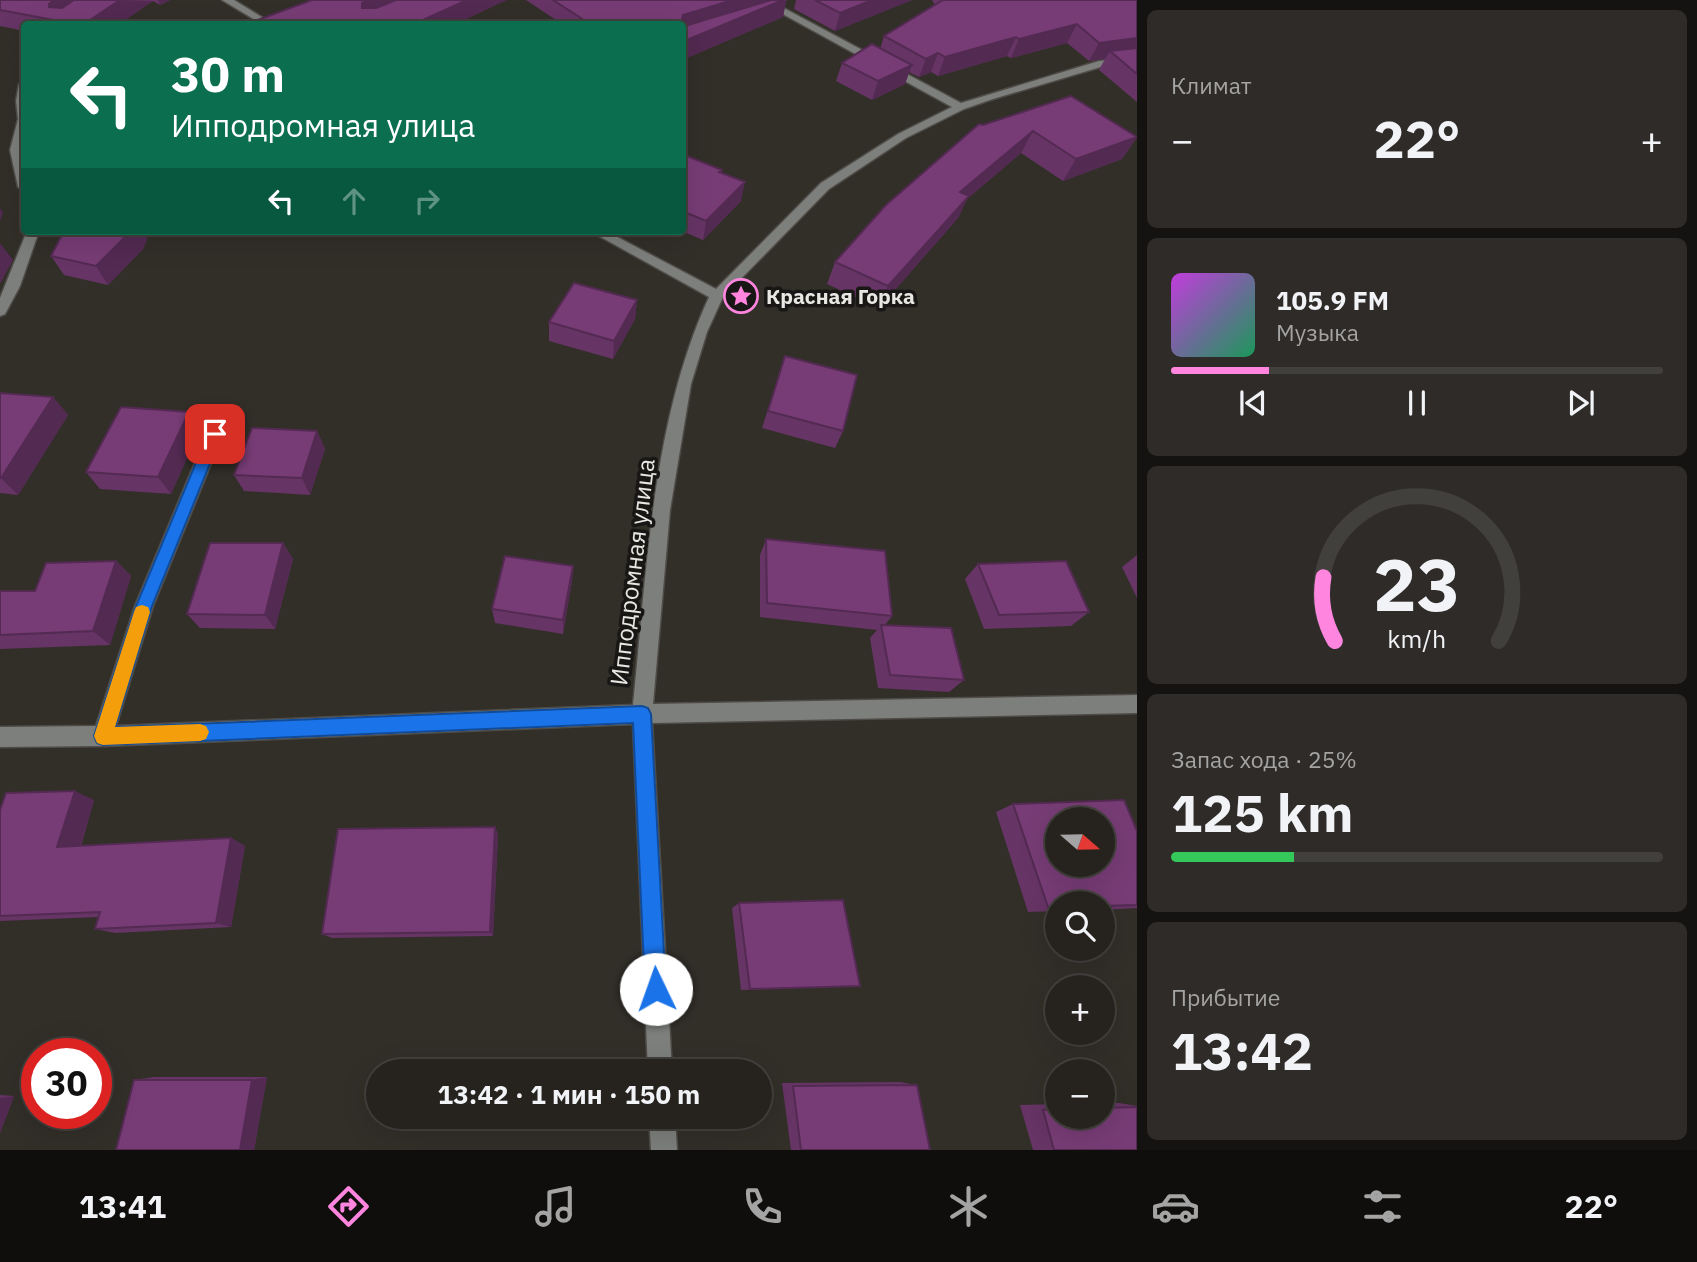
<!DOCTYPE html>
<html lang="ru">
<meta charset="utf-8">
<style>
:root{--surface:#26231f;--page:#2e2b28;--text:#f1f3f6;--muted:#a4a4a4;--line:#42403d;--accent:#ff85df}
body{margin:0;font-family:"IBM Plex Sans",sans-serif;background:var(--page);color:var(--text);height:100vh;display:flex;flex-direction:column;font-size:26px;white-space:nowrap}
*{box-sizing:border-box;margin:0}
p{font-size:23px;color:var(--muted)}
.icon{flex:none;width:38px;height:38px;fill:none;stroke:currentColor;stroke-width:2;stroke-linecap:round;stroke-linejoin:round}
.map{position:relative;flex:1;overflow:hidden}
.sheet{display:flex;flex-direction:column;gap:10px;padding:10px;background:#151311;width:560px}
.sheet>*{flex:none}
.hud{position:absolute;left:21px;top:21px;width:665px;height:214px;border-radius:7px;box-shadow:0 7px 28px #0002,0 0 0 2px var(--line);background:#0b6e4f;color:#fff;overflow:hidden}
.needle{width:46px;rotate:110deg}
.fabs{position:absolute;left:1045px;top:807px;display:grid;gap:14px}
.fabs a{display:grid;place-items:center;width:70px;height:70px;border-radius:50%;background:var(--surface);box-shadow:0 7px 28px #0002,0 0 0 2px var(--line);font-size:35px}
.speed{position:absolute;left:21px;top:1038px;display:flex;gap:14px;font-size:35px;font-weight:700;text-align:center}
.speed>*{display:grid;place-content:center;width:91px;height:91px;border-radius:50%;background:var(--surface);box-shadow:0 7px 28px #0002,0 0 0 2px var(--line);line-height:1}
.speed .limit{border:10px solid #d22;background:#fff;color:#111}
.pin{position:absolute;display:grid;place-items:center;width:60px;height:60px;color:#fff;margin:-30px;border-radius:14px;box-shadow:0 4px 10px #0006}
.me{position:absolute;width:77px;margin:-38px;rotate:357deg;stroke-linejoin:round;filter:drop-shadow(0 0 5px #0008)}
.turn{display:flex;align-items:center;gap:24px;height:147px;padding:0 35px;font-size:32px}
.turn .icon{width:91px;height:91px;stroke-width:2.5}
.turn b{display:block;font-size:49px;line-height:60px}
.lanes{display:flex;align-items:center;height:66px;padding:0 35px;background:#0003;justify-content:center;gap:35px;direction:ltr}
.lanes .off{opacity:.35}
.big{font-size:52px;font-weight:700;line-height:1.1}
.sheet .widget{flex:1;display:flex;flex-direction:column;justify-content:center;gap:10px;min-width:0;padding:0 24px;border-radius:10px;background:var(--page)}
.sheet .dial{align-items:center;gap:0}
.dial svg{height:182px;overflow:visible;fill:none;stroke:var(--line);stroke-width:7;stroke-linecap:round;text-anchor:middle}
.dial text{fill:var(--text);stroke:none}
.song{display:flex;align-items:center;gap:21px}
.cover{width:84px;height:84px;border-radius:10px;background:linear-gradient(135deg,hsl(290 70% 55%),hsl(150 70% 35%))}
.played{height:7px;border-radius:4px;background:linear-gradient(90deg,var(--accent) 20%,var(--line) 20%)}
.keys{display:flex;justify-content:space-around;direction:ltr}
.heat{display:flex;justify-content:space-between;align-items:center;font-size:38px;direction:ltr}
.charge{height:10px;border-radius:5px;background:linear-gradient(90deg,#34c759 25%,var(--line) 0)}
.trip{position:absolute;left:366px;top:1059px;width:406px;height:70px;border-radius:35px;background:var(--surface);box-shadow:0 7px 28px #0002,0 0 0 2px var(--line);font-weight:700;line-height:70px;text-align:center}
.menu{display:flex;height:112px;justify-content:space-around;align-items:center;background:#0f0e0c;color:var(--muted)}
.menu .icon{width:49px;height:49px}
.menu .active{color:var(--accent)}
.menu b{font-size:32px;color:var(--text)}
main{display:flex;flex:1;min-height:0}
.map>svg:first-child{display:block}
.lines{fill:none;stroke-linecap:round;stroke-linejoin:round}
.minor-casing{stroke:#4f4c47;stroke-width:3}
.minor{fill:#7d7f7d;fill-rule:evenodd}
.wall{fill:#663465}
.shaded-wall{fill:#532a52}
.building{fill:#773c75;stroke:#532a52;stroke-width:2;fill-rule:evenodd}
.route{fill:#1a73e8;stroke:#114b97;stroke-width:2}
.slow{fill:#f59e0b}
.labels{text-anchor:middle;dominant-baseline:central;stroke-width:7;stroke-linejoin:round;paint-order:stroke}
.far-poi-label{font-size:21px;font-weight:bold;fill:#e9e7e3;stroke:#181715;text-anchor:start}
.street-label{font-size:24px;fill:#e9e7e3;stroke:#181715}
</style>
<main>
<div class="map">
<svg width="1137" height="1150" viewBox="0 0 1137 1150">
<rect width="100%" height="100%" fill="#322f29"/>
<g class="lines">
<!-- minor casing -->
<g class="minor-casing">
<path id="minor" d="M222 0H234L273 24H262Z
M780 6 961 103 1099 61 1137 57V63L1104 66 993 99 964 109 906 138 829 189 723 297 707 332 691 384 670 510 653 704 1137 695V713L652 723 672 1071H648L633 724 103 746 0 747V727L96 726 135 606 207 434 215 428 223 434 153 606 116 726 633 705C647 570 652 421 709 297L590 231H606L716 289 821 183 898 134 952 107 779 12 762 17 757 14Z
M24 81V137L22 150 24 191 18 187 10 150 18 119 16 101 19 84Z
M27 231H39L20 286 5 314 0 316V298Z
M649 1116H675L677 1150H651Z"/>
</g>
<!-- minor -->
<use href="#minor" class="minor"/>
</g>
<!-- wall -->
<path class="wall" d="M0 0H170L160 5 153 1 119 24H24V31L0 26Z
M526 0H788L786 1 783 17 682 60V24H562Z
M796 0H912L835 31 794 9Z
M932 0H1137V102L1099 70 1105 59 1089 61 1067 43 1011 58 1007 56 938 76 931 72 919 77 909 72 905 84 872 100 836 81 842 63 880 49 884 36 935 5Z
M983 125 1137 137 1122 159 1063 181 1021 153 967 199 958 218 879 308 827 284 835 262Z
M682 154 722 170 721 173 741 201 703 240 682 231Z
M64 231H150L143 249 108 285 64 275 51 256Z
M637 300 635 319 613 359 549 341V322Z
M785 356 843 431 835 448 762 428Z
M0 393 53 397 68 415 18 495 0 493Z
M200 429 171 494 100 489 86 472Z
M317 431 325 449 310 495 244 491 234 475Z
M766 539 892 616 885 625 964 680 949 692 878 688 870 638 877 630 760 617V555Z
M283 543 293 559 275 629 200 628 187 614Z
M1137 555V598L1122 567Z
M116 561 131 576 110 645 0 649V591H35Z
M978 564 1089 612 1071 626 984 629 965 579Z
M573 566 572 581 563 634 495 623 492 609Z
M94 800 81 846 231 838 245 846 231 927 115 933 95 929 98 917 0 921V810Z
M1013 804 1137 831V908L1102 910V903H1057V911L1028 912 996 812Z
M495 827 498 835 493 936 332 938 322 934Z
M739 903 860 986 741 990 732 908Z
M154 1077H267L254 1150H116L134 1080Z
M900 1082 917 1085 930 1150H791L782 1083Z
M0 1095 14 1096 0 1133Z
M1102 1103H1119L1137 1106V1150H1033L1020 1105 1057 1104V1116H1102Z"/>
<!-- shaded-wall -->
<path class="shaded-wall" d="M54 0H89L58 22 49 7V4Z
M120 0 153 1 119 24H84Z
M158 0H170L160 5Z
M370 0H419L366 22 362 8V3Z
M467 0H507L456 24H414Z
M733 0H788L786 1 783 17 682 60 681 24 683 15Z
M872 0H912L835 31 840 13Z
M1077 24 1067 43 1011 58 1019 39Z
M1016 37 1007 56 938 76 945 57Z
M1137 38V55L1110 51 1105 59 1089 61 1099 43Z
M938 53 931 72 919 77 926 59Z
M912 65 905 84 872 100 878 81Z
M1033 131 1021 153 967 199 958 218 879 308 888 286 960 192Z
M1137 137 1122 159 1063 181 1076 159Z
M745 182 741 201 703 240 706 221Z
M0 208 3 213 0 221Z
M131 231H150L143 249 108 285 96 266Z
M0 243 13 260 0 284Z
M637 300 635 319 613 359 614 341Z
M53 397 68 415 18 495 1 478Z
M189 412 200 429 171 494 158 477Z
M317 431 325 449 310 495 302 478Z
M283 543 293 559 275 629 265 615Z
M116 561 131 576 110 645 93 631Z
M573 566 572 581 563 634V620Z
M75 791 94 800 78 854 57 847Z
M495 827 498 835 493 936 490 932Z
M231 838 245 846 231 927 216 923Z
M267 1077 254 1150H240L252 1080Z
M14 1096 0 1133V1098Z"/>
<!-- building -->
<path class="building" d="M0 0H54L49 4V7L62 8 74 0H120L84 24H75L0 10Z
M312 0H370L362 3V8H376L396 0H467L414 24H247Z
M553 0H733L683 15 681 24 685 26 771 0H783L682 42V24H590Z
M815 0H872L840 13Z
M943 0H1137V38L1099 43 1077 24 1019 39 1016 37 945 57 938 53 926 59 884 36Z
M872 44 912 65 878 81 842 63Z
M1137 48V74L1110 51Z
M1071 96 1137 137 1076 159 1033 131 960 192 969 196 888 286 835 262 886 205 979 124 983 125Z
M682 154 722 170 719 172 745 182 706 221 682 211Z
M64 231H131L96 266 51 256Z
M574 283 637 300 614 341 549 322Z
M785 356 857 375 843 431 768 411Z
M0 393 53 397 1 478H0Z
M121 407 189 412 158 477 86 472Z
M252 428 317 431 302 478 234 475Z
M766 539 885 551 892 616 767 603Z
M210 543H283L265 615 187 614Z
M505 556 573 566 563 620 492 609Z
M116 561 93 631 0 635V591H35L46 563Z
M1066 561 1089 612 999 615 978 564Z
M881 625 951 628 964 680 890 675Z
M75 791 57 847 231 838 216 923 95 929 100 912 0 916V810L6 793Z
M1124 800 1137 831V905L1102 906V903H1057V907H1048L1013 804ZM1057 819H1102V864H1057Z
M495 827 490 932 322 934 338 829Z
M843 900 860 986 750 989 739 903Z
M134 1080H252L240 1150H116Z
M917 1085 930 1150H801L793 1086Z
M1137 1107V1150H1054L1043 1110 1057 1109V1116H1102V1108Z"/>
<!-- route -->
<path class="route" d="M215 429 222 434 152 606 115 727 642 706 648 708 651 714 666 989 663 996 656 999 648 996 645 989 633 723 103 745 97 743 94 736 136 606 208 434Z"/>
<!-- slow -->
<path class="slow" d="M142 605 148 607 150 612 115 727 200 724 206 726 209 732 206 739 200 741 103 745 97 743 94 736 134 612 136 607Z"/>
<!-- icons -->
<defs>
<g id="sight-ring" transform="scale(1.75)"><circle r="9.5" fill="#181715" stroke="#ff85df" stroke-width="1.5"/><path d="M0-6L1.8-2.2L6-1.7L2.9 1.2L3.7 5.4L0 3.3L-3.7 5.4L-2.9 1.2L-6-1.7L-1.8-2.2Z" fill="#ff85df"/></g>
</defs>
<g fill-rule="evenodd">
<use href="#sight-ring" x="741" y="296"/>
</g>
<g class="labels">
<!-- far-poi labels -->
<g class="far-poi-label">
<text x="766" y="296">Красная Горка</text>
</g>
<!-- street labels -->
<g class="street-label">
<text transform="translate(632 572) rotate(-83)">Ипподромная улица</text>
</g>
</g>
</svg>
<div class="fabs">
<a><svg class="needle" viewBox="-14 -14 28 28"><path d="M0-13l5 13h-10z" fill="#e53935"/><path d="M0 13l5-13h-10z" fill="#a4a4a4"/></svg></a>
<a><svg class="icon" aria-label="search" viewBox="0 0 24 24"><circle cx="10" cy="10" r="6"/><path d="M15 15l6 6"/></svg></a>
<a>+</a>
<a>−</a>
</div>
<div class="speed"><div class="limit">30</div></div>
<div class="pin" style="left:215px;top:434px;background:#d93025"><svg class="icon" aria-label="arrive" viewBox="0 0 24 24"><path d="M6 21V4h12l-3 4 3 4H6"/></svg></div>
<svg class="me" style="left:656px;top:989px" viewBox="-20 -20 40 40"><circle r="19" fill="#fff"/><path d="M0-13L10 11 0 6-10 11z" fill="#1a73e8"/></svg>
<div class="trip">13:42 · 1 мин · 150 m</div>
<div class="hud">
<div class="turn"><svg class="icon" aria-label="left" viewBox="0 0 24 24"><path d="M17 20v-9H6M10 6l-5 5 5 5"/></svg><div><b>30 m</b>Ипподромная улица</div></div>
<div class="lanes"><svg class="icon" aria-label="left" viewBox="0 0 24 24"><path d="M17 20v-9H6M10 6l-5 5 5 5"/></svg><svg class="icon off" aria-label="ahead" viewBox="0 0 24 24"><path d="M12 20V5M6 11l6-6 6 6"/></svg><svg class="icon off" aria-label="right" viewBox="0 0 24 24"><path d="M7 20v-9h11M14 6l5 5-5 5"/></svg></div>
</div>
</div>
<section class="sheet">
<div class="widget"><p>Климат</p>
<div class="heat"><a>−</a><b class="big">22°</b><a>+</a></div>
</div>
<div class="widget">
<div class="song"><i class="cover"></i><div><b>105.9 FM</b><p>Музыка</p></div></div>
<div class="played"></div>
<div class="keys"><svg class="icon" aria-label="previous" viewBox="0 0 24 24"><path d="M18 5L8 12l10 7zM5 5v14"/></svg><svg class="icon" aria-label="pause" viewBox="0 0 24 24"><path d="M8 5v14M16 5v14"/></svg><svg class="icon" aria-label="next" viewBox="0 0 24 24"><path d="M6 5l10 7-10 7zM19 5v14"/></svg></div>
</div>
<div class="widget dial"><svg viewBox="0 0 100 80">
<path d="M14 69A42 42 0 1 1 86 69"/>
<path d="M14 69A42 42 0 0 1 9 41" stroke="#ff85df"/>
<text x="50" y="56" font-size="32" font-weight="700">23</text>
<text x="50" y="72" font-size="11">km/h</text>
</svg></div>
<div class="widget"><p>Запас хода · 25%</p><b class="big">125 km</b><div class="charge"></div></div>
<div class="widget"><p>Прибытие</p><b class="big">13:42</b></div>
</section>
</main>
<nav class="menu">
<b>13:41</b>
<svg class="icon active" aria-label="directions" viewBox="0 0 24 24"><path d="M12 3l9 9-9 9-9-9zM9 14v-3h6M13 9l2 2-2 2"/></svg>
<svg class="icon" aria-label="music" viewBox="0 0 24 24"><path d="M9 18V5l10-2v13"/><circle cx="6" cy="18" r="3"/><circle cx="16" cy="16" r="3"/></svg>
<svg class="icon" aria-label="phone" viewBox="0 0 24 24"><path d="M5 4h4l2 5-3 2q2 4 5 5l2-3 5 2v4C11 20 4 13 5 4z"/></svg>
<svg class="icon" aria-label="climate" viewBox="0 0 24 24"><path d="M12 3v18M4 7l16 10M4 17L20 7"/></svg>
<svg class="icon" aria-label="car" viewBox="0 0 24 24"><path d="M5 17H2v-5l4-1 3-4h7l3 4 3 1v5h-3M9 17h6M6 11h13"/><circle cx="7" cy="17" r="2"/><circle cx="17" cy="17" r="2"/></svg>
<svg class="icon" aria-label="filters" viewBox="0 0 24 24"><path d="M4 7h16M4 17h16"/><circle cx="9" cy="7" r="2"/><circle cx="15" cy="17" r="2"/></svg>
<b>22°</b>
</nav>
